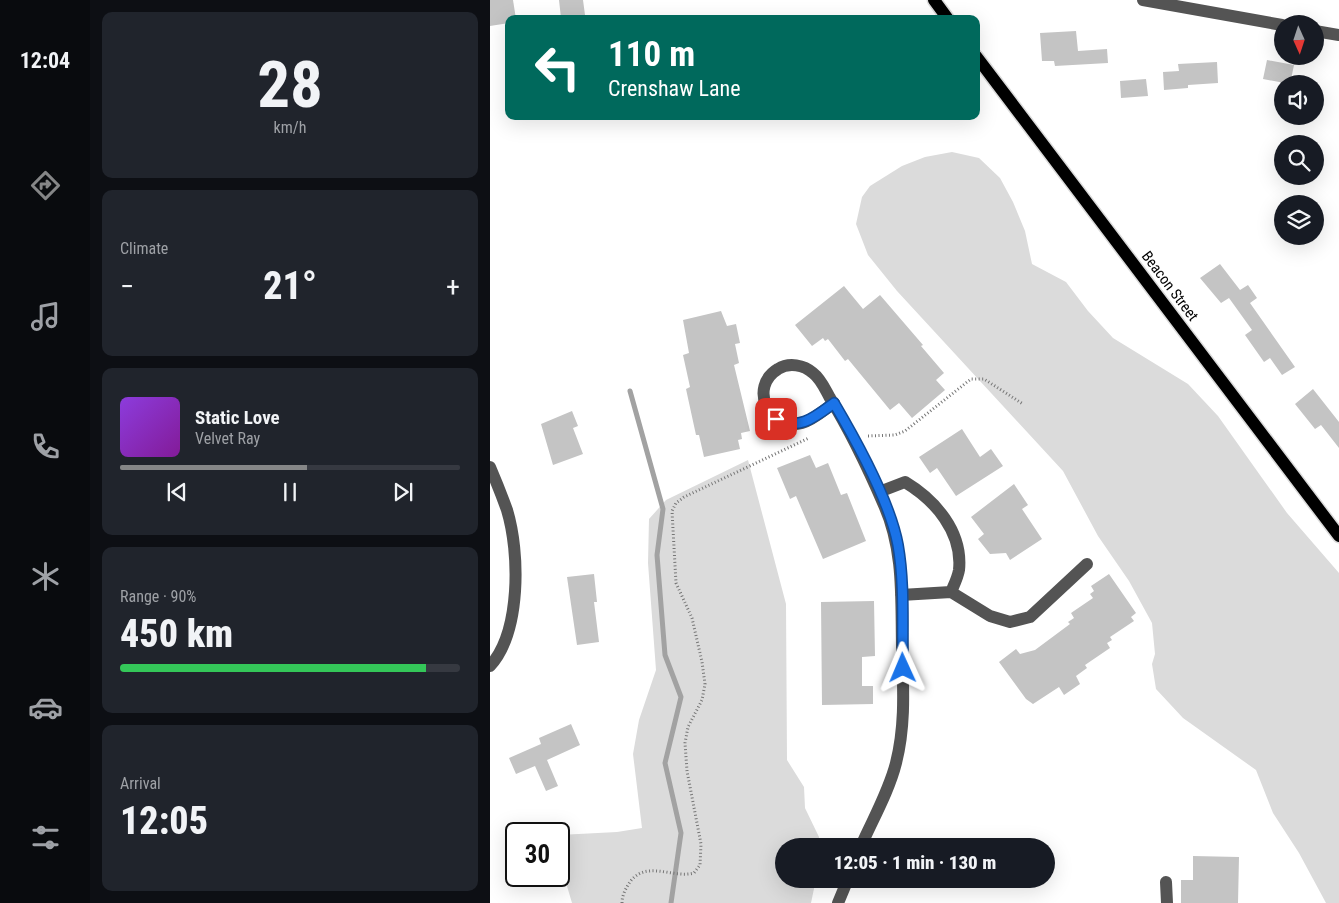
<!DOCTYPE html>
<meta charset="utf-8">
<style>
:root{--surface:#171b24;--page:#20242c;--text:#f1f3f6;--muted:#9ea1a6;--line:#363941;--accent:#858687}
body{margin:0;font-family:"Roboto Condensed",sans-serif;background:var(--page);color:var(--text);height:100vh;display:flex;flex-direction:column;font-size:19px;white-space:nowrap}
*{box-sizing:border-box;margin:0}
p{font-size:16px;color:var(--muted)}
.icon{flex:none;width:28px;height:28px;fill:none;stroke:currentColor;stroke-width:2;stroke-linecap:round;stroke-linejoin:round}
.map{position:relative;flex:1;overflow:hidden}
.details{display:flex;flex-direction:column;gap:12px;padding:12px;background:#0d0f14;width:400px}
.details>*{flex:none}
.hud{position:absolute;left:15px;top:15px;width:475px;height:105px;border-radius:10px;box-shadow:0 5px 20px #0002;background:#00695c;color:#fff;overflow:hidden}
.needle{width:32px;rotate:177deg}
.buttons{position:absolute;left:784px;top:15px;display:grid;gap:10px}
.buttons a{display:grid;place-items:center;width:50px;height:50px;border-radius:50%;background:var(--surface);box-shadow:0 5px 20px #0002;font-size:25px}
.speed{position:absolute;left:15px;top:822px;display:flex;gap:10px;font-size:25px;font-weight:700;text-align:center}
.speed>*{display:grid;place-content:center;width:65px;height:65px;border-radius:50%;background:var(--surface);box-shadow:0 5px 20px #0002;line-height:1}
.speed .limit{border:2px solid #111;border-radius:8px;background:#fff;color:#111}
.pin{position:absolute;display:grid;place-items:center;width:42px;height:42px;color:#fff;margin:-21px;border-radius:10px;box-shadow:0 2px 8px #0006}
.me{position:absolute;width:55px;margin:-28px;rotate:359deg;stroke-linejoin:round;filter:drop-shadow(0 0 4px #0008)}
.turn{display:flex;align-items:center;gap:18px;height:105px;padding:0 20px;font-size:22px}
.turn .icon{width:65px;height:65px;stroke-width:2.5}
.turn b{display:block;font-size:35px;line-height:42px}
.big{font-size:38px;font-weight:800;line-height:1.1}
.details .tile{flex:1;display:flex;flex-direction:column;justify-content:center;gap:8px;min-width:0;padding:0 18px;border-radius:10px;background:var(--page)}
.details .dial{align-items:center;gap:0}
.dial b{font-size:65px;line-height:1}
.song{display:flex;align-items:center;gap:15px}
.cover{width:60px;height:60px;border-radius:8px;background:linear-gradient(135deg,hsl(270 70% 55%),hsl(290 70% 35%))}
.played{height:5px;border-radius:2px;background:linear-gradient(90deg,var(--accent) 55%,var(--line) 55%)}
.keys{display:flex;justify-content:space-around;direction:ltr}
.heat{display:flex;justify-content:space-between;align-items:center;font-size:28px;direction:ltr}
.charge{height:8px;border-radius:4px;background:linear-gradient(90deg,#34c759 90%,var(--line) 0)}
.trip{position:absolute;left:285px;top:838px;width:280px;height:50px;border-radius:25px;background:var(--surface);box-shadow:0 5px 20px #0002;font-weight:800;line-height:50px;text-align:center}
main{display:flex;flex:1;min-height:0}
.dock{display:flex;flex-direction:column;width:90px;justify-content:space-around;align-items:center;background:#090b0e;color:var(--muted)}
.dock .icon{width:35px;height:35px}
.dock .selected{color:var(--accent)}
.dock b{font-size:22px;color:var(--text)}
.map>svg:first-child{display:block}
.green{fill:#dbdbdb}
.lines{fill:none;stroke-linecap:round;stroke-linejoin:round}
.stream{stroke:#a2a2a2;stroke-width:5}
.building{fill:#c4c4c4}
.major-casing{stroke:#dbdbdb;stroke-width:15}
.path{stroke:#767676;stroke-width:3;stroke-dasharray:1 2.5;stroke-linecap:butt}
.minor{stroke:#545454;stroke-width:12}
.major{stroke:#000;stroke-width:12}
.route-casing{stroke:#114b97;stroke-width:12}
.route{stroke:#1a73e8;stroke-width:9}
.labels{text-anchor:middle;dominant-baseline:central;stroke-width:4;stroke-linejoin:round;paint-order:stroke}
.street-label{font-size:15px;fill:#000;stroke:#fff}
</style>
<main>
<nav class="dock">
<b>12:04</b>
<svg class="icon selected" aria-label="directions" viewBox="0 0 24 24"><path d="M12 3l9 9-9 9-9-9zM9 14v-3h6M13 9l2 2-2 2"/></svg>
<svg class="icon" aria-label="music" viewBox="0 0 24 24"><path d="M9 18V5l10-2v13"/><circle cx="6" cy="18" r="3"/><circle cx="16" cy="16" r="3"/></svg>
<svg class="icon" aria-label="phone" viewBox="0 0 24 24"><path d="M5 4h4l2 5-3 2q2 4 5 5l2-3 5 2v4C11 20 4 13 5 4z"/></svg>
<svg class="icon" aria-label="climate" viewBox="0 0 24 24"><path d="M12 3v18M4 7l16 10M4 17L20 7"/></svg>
<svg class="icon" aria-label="car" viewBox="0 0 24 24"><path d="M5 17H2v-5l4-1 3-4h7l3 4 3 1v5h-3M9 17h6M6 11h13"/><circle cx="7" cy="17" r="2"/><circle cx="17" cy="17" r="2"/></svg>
<svg class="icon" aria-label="filters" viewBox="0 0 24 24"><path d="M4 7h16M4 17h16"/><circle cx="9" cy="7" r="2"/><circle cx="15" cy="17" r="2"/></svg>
</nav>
<section class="details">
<div class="tile dial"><b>28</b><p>km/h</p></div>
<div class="tile"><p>Climate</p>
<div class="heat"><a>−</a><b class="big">21°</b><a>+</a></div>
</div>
<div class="tile">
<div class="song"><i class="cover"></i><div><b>Static Love</b><p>Velvet Ray</p></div></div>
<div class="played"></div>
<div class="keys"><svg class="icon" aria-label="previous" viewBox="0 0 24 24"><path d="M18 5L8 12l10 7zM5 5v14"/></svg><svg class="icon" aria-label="pause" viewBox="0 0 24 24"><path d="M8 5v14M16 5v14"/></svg><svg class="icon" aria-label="next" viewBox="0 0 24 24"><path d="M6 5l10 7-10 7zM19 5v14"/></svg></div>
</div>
<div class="tile"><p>Range · 90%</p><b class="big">450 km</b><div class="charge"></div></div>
<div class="tile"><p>Arrival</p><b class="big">12:05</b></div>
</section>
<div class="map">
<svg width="849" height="903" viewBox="0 0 849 903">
<rect width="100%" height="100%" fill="#fff"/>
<!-- green -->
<path class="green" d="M462 152 489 158 510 178 523 202 535 231 542 264 576 282 598 311 623 338 698 384 728 416 797 513 849 573V903H836L809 853 783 813 766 770 693 718 666 689 662 664 665 654 662 623 639 581 608 536 573 471 407 291 378 255 366 224 372 197 380 186 412 166 435 157Z
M258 460 296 604 297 760 314 787 315 808 329 837V846H294V879H326L321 903H82L69 859V835L127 832 152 828 143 754 149 720 166 670 158 563 159 519 176 500Z"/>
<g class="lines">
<!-- stream -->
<path class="stream" d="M140 391 173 509 167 555 175 655 191 697 175 763 191 833 181 903"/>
</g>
<!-- building -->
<path class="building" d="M0 0H23L26 19H19V23L0 26Z
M69 0H93L95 15 71 18Z
M586 31 588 51 617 49 618 63 565 66 564 61H552L550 33Z
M777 60 804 65 800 84 773 79Z
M727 62 728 83 698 85V88L674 90 673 72 689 71 688 64Z
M656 79 658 96 631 98 630 81Z
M730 264 750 290 758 285 767 298 760 303 805 367 792 375 780 358 774 362 755 335 762 330 739 298 731 303 710 278Z
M354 286 373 309 390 295 433 345 431 346 454 373 446 380 455 390 422 418 409 403 400 410 358 359 355 361 338 339 335 341 333 338 322 346 305 325Z
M231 311 237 326 246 324 250 343 245 344 249 363 244 365 260 431 251 433 252 439 248 440 250 449 214 457 209 435H206L196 389 200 387 193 355 199 353 193 320Z
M823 389 849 422V448L831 425 825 429 805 404Z
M82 411 88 426 83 428 93 454 63 465 51 424Z
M472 429 490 457 501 449 513 466 466 496 447 468 440 473 429 457Z
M320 455 326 468 338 463 351 495 357 493 376 541 333 559 306 496 300 499 287 468Z
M524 484 538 505 532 509 552 539 520 560 516 553 500 554 488 539 494 534 481 517Z
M104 574 107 602H104L109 642 87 645 77 577Z
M619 574 646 613 641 617 644 621 620 637 622 640 617 643 620 648 595 665 597 668 586 676 590 684 574 695 569 687 543 704 536 699 509 662 526 649 530 654 545 650 580 624 578 622 584 618 581 613 603 598 600 594 604 591 601 586Z
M384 601 385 656 372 657V686H383V704L332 705 331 602Z
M81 724 90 745 57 760 68 786 56 791 45 766 26 774 19 758 51 744 49 738Z
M703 856 749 857 748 903H691V880H703Z"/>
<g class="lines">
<!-- major casing -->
<g class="major-casing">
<path id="major" d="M444 0 458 19
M486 56 849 536"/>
</g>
<!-- path -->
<path class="path" d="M378 436 405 435 415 431 481 379H494L533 404
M132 903C132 896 135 890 138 885 154 858 182 879 204 873L210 865 211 844 197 771 195 743 198 727 212 700 215 684 212 662 202 618 186 583 182 511 186 503 194 497 319 438"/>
<!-- minor -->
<path class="minor" d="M653 0 792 25
M825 31 849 35
M344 403C334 410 323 420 312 423 279 432 258 387 288 369 299 362 314 365 323 373 331 379 335 389 340 398 361 432 378 468 394 505 414 550 411 598 412 646 413 685 416 724 406 763 399 791 383 819 371 846
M0 467C6 481 12 496 17 510 30 553 31 632 0 666
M389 492 415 482C445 500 473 532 469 570 468 577 464 585 461 592
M411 595 461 592 500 616 520 622 540 617 597 564
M676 882 677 903
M348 903 358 879"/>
<!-- major -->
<use href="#major" class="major"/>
</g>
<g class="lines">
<!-- route casing -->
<g class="route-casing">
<path id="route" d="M286 419C309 431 325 417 344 403 367 442 400 501 408 545 415 585 412 627 413 668"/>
</g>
<!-- route -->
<use href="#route" class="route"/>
</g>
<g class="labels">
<!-- street labels -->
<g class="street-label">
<text transform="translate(680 286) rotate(53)">Beacon Street</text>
</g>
</g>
</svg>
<div class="buttons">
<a><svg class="needle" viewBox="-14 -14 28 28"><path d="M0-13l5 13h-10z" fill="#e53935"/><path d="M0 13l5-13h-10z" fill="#9ea1a6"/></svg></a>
<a><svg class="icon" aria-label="sound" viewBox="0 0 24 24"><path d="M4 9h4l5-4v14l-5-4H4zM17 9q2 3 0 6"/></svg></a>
<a><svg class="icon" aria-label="search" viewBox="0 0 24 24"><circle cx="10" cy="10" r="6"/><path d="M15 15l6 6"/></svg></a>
<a><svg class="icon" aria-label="layers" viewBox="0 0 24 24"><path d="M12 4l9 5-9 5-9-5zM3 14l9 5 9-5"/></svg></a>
</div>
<div class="speed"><div class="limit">30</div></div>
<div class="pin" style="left:286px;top:419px;background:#d93025"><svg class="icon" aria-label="arrive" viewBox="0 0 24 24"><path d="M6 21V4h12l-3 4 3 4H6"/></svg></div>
<svg class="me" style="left:413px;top:668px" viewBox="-20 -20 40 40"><path d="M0-17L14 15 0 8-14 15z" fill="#1a73e8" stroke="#fff" stroke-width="4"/></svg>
<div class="trip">12:05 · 1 min · 130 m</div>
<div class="hud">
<div class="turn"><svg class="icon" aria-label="left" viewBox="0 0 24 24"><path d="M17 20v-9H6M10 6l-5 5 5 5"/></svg><div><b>110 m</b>Crenshaw Lane</div></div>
</div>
</div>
</main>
